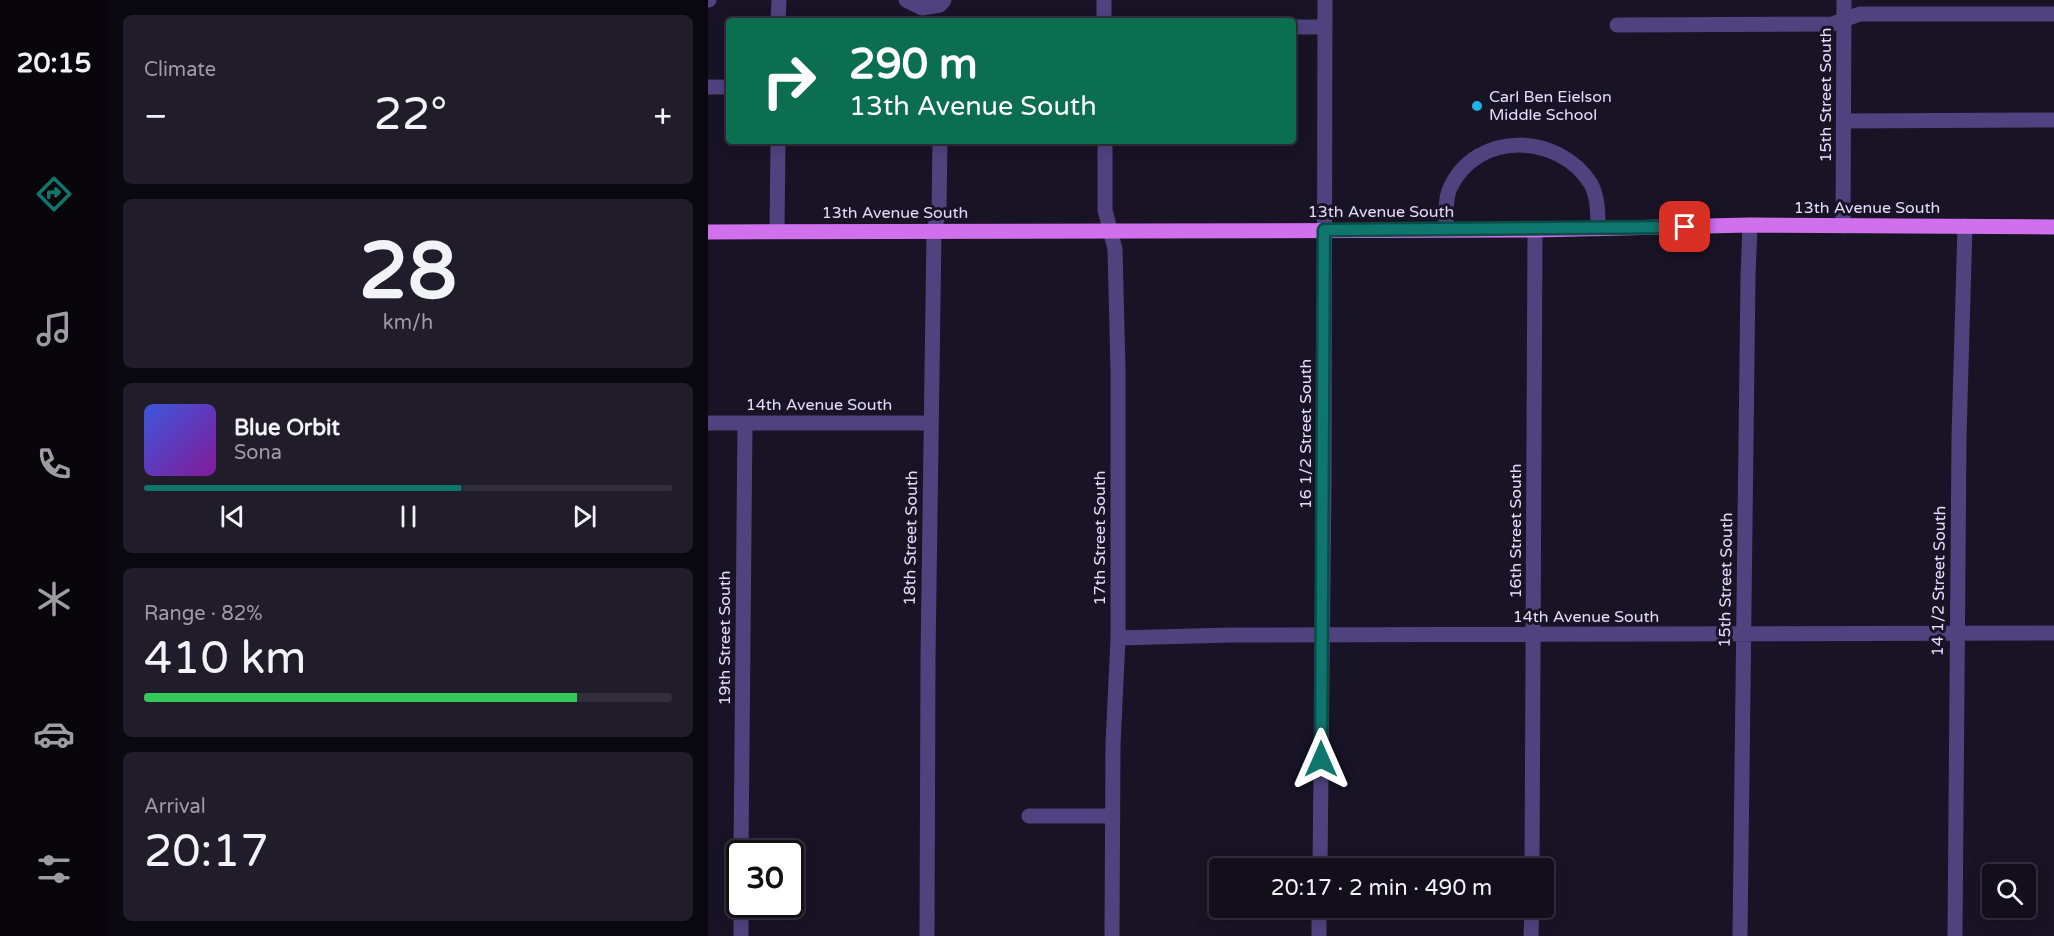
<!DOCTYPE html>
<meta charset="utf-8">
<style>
:root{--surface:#130e1c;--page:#201c29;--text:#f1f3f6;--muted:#9d9ca3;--line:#322e3b;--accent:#0f766e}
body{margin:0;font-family:"Varela Round",sans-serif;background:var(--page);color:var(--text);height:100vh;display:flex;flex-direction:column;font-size:22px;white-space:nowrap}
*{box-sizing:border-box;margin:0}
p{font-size:20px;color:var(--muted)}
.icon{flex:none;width:33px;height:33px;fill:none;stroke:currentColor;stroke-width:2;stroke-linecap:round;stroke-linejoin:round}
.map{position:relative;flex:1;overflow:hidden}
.drawer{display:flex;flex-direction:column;gap:15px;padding:15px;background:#0a080f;width:600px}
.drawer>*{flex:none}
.top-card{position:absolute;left:18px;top:18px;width:570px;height:126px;border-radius:6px;box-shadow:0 3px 15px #0003,0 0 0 2px var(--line);background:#0b6e4f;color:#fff;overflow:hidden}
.tools{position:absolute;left:1274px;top:864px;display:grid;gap:12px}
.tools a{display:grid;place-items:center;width:54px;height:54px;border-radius:6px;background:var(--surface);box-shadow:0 3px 15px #0003,0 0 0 2px var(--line);font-size:30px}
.speed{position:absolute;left:18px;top:840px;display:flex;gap:12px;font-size:30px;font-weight:700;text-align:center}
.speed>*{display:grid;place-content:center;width:78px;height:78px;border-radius:50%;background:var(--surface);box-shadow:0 3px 15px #0003,0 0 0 2px var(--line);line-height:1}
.speed .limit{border:3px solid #111;border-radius:9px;background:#fff;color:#111}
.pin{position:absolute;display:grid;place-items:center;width:51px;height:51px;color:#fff;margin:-26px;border-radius:12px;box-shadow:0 3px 9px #0006}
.me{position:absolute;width:66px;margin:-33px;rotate:0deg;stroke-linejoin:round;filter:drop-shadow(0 0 4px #0008)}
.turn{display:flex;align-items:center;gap:21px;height:126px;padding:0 24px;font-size:27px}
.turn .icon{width:78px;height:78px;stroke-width:2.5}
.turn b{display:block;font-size:42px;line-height:51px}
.big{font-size:45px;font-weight:600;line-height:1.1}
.drawer .tile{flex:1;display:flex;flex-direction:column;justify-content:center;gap:9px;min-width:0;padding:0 21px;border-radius:9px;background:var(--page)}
.drawer .dial{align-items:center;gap:0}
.dial b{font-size:78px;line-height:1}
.song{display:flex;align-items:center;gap:18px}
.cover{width:72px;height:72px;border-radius:9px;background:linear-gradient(135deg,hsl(230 70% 55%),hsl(290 70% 35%))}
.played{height:6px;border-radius:3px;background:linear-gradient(90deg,var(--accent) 60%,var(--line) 60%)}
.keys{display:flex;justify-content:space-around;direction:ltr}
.heat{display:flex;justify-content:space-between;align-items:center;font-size:33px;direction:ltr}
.charge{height:9px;border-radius:4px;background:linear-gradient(90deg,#34c759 82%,var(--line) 0)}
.trip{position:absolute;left:501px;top:858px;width:345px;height:60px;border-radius:6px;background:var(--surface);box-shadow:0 3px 15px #0003,0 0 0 2px var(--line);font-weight:600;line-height:60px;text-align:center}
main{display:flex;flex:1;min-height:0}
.menu{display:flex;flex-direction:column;width:108px;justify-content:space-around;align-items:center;background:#08060b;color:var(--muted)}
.menu .icon{width:42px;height:42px}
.menu .active{color:var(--accent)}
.menu b{font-size:27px;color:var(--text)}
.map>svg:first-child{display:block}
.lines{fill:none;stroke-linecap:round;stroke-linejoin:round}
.minor{stroke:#4e437f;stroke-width:15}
.major{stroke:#d070ed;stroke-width:15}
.route-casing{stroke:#0a4d48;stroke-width:15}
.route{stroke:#0f766e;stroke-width:10}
.poi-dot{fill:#1fb4e3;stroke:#191326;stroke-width:2}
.labels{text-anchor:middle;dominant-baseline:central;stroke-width:6;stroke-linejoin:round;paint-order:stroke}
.street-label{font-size:16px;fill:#e4dcfb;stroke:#191326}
.poi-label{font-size:16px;fill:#e4dcfb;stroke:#191326;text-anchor:start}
</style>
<main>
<nav class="menu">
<b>20:15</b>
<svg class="icon active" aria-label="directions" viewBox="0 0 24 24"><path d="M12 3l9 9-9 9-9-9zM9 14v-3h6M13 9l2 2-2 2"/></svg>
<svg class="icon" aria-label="music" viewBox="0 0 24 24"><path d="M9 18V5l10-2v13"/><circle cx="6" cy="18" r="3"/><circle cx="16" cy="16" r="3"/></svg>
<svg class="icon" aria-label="phone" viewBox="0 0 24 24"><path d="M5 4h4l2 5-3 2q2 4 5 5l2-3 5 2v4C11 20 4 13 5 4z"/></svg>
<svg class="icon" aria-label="climate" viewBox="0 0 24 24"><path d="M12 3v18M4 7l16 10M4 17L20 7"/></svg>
<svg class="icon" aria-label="car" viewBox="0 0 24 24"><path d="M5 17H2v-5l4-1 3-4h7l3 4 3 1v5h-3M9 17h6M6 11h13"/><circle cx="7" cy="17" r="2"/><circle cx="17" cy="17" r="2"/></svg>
<svg class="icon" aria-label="filters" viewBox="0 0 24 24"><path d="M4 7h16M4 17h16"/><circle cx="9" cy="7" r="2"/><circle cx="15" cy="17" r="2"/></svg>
</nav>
<section class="drawer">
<div class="tile"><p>Climate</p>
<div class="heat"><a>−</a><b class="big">22°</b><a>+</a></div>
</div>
<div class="tile dial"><b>28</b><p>km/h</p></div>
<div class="tile">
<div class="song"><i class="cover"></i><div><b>Blue Orbit</b><p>Sona</p></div></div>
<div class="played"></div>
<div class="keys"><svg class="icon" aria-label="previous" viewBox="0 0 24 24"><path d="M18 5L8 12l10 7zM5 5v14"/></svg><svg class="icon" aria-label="pause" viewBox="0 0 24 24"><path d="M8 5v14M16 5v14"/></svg><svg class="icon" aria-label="next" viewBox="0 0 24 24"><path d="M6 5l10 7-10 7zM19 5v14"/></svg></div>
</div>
<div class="tile"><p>Range · 82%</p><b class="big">410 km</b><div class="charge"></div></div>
<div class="tile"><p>Arrival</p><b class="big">20:17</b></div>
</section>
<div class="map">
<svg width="1346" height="936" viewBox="0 0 1346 936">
<rect width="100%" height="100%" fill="#191326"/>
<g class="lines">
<!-- minor -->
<path class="minor" d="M0 0H1
M198 0 214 8 232 5 236 0
M70 21 71 0
M396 21V0
M909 25 1124 24 1152 14H1346
M585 27H617
M0 87H21
M1136 121 1346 120
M397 141V210L407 249 410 369V638L405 745 404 936
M1135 226 1136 0
M738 229C738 216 737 199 742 188 769 130 851 133 883 184 890 197 890 215 890 229
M69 231 70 141
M0 423H223
M410 638 523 635 1346 633
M321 816H405
M33 854 37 423
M612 868 616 483 617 0
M824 868 827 230
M33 936V904
M219 936 220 658 226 231 231 210 232 141
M611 936V908
M823 936 824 908
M1032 936 1040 276 1042 225
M1247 936 1251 437 1257 226"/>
<!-- major -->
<path class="major" d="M0 232 827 230 1042 225 1346 227"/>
</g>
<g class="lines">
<!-- route casing -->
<g class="route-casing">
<path id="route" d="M613 759 616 230 977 227"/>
</g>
<!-- route -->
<use href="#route" class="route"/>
</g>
<!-- markers -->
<circle class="poi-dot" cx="769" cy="106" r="6"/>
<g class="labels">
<!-- street labels -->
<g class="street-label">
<text transform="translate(1118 95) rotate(-90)">15th Street South</text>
<text x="1159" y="208">13th Avenue South</text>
<text x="673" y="212">13th Avenue South</text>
<text x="187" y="213">13th Avenue South</text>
<text x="111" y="405">14th Avenue South</text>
<text transform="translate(598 434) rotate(-90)">16 1/2 Street South</text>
<text transform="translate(808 531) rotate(-90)">16th Street South</text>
<text transform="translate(203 538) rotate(-89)">18th Street South</text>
<text transform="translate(392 538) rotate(-90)">17th Street South</text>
<text transform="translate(1018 580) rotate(-89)">15th Street South</text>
<text transform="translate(1231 581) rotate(-89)">14 1/2 Street South</text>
<text x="878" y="617">14th Avenue South</text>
<text transform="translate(17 638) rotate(-90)">19th Street South</text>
</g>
<!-- poi labels -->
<g class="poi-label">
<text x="781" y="97">Carl Ben Eielson<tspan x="781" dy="18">Middle School</tspan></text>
</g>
</g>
</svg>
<div class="tools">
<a><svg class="icon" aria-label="search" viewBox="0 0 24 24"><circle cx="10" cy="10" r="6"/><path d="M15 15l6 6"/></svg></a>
</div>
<div class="speed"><div class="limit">30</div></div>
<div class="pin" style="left:977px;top:227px;background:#d93025"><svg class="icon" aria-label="arrive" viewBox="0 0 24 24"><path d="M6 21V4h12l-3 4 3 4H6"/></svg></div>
<svg class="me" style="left:613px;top:759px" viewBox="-20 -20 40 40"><path d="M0-17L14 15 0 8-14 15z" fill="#0f766e" stroke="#fff" stroke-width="4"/></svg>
<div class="trip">20:17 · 2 min · 490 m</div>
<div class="top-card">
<div class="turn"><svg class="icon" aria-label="right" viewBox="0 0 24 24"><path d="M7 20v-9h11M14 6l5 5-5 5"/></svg><div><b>290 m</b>13th Avenue South</div></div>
</div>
</div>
</main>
